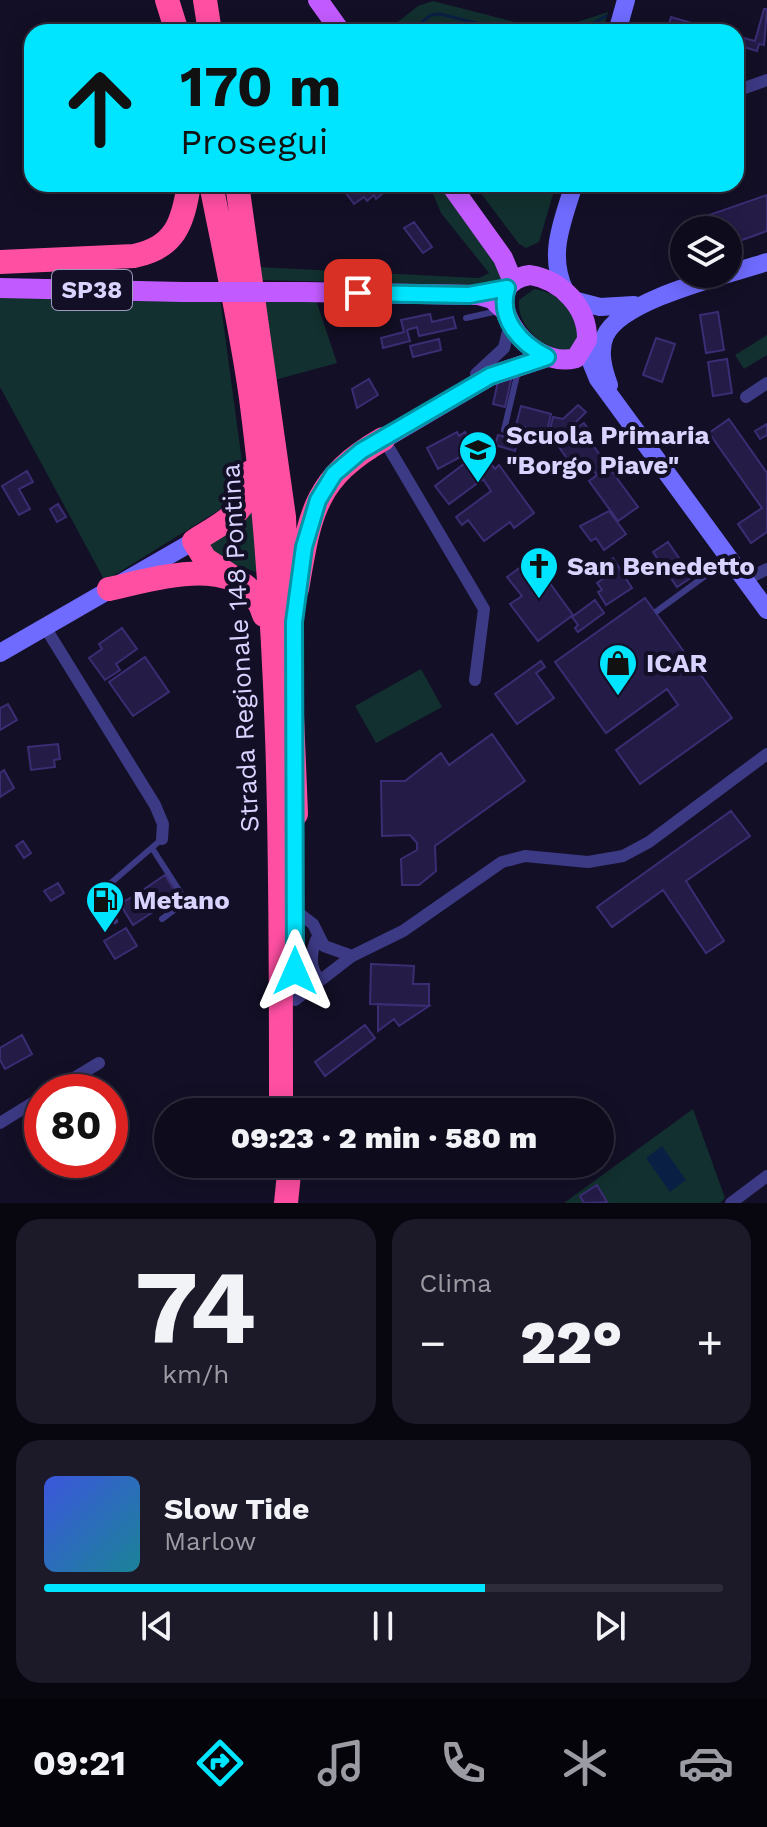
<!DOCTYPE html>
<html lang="it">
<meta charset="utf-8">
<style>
:root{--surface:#0e0b1c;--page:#1c1929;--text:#f1f3f6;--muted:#9b9ba3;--line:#2e2b3b;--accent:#00e5ff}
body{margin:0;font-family:"Work Sans",sans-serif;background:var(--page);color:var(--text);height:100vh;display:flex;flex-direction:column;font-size:30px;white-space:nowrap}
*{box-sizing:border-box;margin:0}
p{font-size:26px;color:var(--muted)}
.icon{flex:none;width:44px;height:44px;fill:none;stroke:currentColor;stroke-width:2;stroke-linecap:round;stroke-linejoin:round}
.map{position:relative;height:1203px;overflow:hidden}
.sheet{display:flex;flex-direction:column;gap:16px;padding:16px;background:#08060f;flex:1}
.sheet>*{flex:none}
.banner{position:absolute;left:24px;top:24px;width:720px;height:168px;border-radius:24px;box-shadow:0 4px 20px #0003,0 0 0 2px var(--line);background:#00e5ff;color:#111;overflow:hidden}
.fabs{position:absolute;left:670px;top:216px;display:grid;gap:16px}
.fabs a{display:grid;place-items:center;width:72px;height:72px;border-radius:50%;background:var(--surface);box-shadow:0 4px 20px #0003,0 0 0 2px var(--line);font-size:40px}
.speed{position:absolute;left:24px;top:1074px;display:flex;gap:16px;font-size:40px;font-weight:700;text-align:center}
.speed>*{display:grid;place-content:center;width:104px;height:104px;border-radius:50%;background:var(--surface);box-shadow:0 4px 20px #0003,0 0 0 2px var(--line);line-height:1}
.speed .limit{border:12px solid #d22;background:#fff;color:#111}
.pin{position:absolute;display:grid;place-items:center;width:68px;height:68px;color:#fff;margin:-34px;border-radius:16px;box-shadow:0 4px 12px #0006}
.me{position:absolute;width:88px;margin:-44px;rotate:0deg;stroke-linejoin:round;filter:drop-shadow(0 0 6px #0008)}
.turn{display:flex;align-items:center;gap:28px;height:168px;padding:0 24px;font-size:36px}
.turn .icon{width:104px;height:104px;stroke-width:2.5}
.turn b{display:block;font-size:56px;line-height:68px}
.big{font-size:60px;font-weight:800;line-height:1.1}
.sheet .card{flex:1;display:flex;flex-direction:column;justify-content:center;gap:12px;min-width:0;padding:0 28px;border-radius:24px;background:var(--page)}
.sheet .dial{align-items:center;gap:0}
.dial b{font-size:104px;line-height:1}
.song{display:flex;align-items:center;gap:24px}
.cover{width:96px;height:96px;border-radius:12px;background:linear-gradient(135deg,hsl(230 70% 55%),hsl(190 70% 35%))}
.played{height:8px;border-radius:4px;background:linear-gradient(90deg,var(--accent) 65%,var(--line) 65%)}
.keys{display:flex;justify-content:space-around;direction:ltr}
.heat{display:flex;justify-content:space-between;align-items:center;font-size:44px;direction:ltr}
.sheet .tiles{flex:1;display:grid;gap:16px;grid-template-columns:1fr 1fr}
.card:last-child{grid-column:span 2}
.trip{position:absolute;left:154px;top:1098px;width:460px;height:80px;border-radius:40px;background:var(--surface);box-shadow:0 4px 20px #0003,0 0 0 2px var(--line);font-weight:800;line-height:80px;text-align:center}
.tab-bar{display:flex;height:128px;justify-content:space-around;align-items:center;background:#06040b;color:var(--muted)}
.tab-bar .icon{width:56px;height:56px}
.tab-bar .active{color:var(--accent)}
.tab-bar b{font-size:36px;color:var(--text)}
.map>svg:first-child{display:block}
.green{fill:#12302f}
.water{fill:#0a1f44}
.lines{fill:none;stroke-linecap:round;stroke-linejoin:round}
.stream{stroke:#0a1f44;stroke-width:3}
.building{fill:#241b47;stroke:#3b2d73;stroke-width:2}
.lane{stroke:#3d3a85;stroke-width:6}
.street{stroke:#3d3a85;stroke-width:12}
.secondary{stroke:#6f6bff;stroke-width:18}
.primary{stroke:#c25bff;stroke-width:20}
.highway{stroke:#ff4fa3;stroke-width:24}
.primary-bridge{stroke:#c25bff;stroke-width:20}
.route-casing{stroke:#0095a6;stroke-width:20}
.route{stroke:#00e5ff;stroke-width:14}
.labels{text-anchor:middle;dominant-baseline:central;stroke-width:8;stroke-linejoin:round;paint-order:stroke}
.shield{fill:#130f26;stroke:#9e99be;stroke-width:2}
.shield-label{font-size:24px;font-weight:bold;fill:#d9d4ff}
.poi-label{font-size:26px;font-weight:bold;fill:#d9d4ff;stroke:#130f26;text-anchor:start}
.street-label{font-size:26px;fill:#d9d4ff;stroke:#130f26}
</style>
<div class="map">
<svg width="767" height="1203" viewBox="0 0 767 1203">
<rect width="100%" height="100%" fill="#130f26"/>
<!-- green -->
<path class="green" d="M433 1 530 26 556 29 608 12 602 32H385L418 6Z
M429 184H442L504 274 501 282 492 286 259 280 258 267 479 278 489 273 441 213Z
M474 184H556L539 242 526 248 519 244Z
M534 289C556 292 570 306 581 325L574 351 553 353C536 338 517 324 519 300Z
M0 296 220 298 244 477 234 501 105 581 0 387Z
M315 297 337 363 271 381 258 299Z
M767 335V355L744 369 735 355Z
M254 507 259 573 221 559 208 546Z
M421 669 442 707 376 743 355 706Z
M693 1109 725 1198 720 1203H564Z"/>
<!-- water -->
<path class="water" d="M662 1146 686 1180 670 1192 646 1158Z"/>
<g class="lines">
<!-- stream -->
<path class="stream" d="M409 32 431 15 440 14 513 32
M578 32 606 16"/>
</g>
<!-- building -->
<path class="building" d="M764 9H767L764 45 759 44 757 51 737 45 736 48V36L755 41Z
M671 17 722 32H667Z
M339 184H394L376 199 374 195 367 201 364 197 354 204Z
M767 195V231L728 245V230H689L686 223Z
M414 222 432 247 423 253 404 228Z
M718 312 724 350 706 353 700 315Z
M430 314 432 322 453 317 456 328 419 336 417 327 407 330 410 341 383 348 381 338 404 332 401 320Z
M656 338 675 344 662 382 643 375Z
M439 339 441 350 413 357 410 346Z
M727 359 732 393 713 396 708 362Z
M499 377 511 380 505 407 493 404Z
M369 379 378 395 357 408 352 389Z
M578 405 586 412 558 440 548 437 553 417 563 419Z
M521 406 551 414 544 444 522 438 525 427 516 425Z
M729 419 767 473V532L751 543 738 524 762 508 709 433Z
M584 423 596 441 592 444 638 507 618 521 589 481 597 475 591 467 579 475 556 443Z
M767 424V435L760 439 755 431Z
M457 432 459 436 465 432 475 449 438 469 427 448Z
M498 435 518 440 515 451 495 445Z
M481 451 495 469 499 465 534 513 514 528 510 522 484 541 468 520 462 525 456 517 491 491 483 479 449 504 435 486Z
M27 471 33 482 19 489 30 509 19 515 2 486Z
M58 504 66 517 57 522 50 509Z
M609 511 626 534 604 550 596 538 591 541 580 526Z
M668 542 692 577 677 587 653 552Z
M613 558 632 588 606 605 598 592 602 590 597 583 604 578 597 568Z
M528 562 542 581 546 578 573 615 538 641 510 604 522 596 507 577Z
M645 598 732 718 640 784 616 750 678 705 667 689 606 733 555 662Z
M595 600 604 613 578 632 575 628 578 625 572 617Z
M122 628 137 649 116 664 120 670 105 680 89 658 102 649 99 644Z
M145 657 169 692 133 716 109 682Z
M541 661 545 667 536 673 554 698 517 724 495 694Z
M8 704 17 720 0 730V708Z
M492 734 525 781 435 846 436 871 419 885H402L401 859 417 850V843L410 835 382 836 381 781H405L441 753 449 765Z
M58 744 60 759 54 760 55 767 31 770 28 747Z
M4 770 14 788 0 797V773Z
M731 811 750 836 686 881 724 941 706 953 663 890 612 927 597 907Z
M23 841 31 853 24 858 16 846Z
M165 875 178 896 153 912 140 892Z
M58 883 64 893 51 901 44 891Z
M140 892 153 912 133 925 120 904Z
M126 928 137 946 115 959 104 941Z
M371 964 414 966 413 984H429V1006L370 1004Z
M378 1004 429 1006 399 1026 394 1019 378 1031Z
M365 1025 375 1038 325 1076 315 1062Z
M22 1035 32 1054 5 1069 0 1060V1048Z
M42 1103V1129L30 1112Z
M597 1185 607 1202 584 1203 580 1196Z"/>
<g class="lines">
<!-- lane -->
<path class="lane" d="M466 318 498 311
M504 430 518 371
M657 611 727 560
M152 848 186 901 162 919
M115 921 103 900 105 888 162 839"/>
<!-- street -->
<path class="street" d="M736 91 767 80
M476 374 504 348 510 323
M746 397 767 383
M383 438 484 609 475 680
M745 580 767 569
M45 627 155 805 163 824 162 839
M296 911 313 924 324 946 352 956
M318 936C311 950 308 968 320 980
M295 1000 352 956 403 931 502 862 525 856 588 862 623 856 649 842 767 754
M51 1092 99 1063
M0 1123 42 1097
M731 1203 767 1176"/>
<!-- secondary -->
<path class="secondary" d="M617 32 626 0
M565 291C547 254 563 221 574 184
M573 300 600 307 634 305
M585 347 598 379 767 610
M609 385C604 371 598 352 605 336 621 299 728 275 767 262
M0 653 194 541"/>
<!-- primary -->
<path class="primary" d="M318 0 341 32
M450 184 503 258 513 282
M530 275C561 280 588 307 587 340L576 358C524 372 471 283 530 275Z
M0 288 183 292
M303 292 478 295 492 299 504 310
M383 439 490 376 547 357"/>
<!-- highway -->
<path class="highway" d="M167 0 177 32
M205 0 210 32
M211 184C225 255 241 326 251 398 282 634 281 874 281 1112
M237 184 284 517 296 814
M0 262 134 256C175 248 183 223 189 184
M231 576 205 559 194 541C222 523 253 511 251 472
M109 589C159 578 245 550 264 615
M297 589C310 515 313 479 383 439
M286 1203 290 1164"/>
<!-- primary-bridge -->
<path class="primary-bridge" d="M183 292H303"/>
</g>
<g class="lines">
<!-- route casing -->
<g class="route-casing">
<path id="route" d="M295 971 294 622 304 547 318 500 334 474 361 451 490 376 547 357C521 344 497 319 507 288L469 295 358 293"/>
</g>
<!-- route -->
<use href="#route" class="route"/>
</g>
<!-- icons -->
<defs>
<g id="school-pin" transform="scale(2)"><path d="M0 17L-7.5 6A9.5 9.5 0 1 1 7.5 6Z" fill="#00e5ff" stroke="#130f26"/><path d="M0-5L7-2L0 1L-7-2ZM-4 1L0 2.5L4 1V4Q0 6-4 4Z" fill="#111"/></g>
<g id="church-pin" transform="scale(2)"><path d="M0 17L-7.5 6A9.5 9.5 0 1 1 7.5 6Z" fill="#00e5ff" stroke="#130f26"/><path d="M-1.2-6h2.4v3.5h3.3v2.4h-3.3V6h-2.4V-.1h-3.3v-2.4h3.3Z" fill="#111"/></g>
<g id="shop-pin" transform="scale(2)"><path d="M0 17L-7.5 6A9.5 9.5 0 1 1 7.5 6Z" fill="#00e5ff" stroke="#130f26"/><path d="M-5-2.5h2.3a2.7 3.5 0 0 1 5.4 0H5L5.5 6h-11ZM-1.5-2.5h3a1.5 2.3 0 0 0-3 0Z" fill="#111"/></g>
<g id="fuel-pin" transform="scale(2)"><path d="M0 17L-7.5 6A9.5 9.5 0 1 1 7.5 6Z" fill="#00e5ff" stroke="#130f26"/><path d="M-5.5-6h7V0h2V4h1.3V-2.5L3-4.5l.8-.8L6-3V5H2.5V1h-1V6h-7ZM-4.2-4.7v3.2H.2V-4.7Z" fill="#111"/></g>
</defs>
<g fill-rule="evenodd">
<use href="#school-pin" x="478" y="450"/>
<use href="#church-pin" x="539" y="566"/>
<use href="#shop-pin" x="618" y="663"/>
<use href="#fuel-pin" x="105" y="900"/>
</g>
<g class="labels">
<!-- shield labels -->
<rect class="shield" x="52" y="270" width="80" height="40" rx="6"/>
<g class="shield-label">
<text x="92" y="290">SP38</text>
</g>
<!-- poi labels -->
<g class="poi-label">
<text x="506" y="435">Scuola Primaria<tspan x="506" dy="30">"Borgo Piave"</tspan></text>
<text x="567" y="566">San Benedetto</text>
<text x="646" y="663">ICAR</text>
<text x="133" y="900">Metano</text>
</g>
<!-- street labels -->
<g class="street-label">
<text transform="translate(240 648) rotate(-93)">Strada Regionale 148 Pontina</text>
</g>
</g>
</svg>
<div class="fabs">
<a><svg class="icon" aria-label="layers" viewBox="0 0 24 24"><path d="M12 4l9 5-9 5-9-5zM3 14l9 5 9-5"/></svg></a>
</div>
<div class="speed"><div class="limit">80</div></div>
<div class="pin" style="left:358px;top:293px;background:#d93025"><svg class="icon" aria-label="arrive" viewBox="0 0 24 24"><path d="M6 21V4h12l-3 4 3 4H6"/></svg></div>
<svg class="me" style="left:295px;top:971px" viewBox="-20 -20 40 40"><path d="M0-17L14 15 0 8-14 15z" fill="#00e5ff" stroke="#fff" stroke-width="4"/></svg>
<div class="trip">09:23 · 2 min · 580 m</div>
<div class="banner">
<div class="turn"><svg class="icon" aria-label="ahead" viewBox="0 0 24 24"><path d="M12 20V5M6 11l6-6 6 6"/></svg><div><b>170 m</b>Prosegui</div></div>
</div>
</div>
<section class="sheet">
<div class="tiles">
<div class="card dial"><b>74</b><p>km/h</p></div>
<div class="card"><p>Clima</p>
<div class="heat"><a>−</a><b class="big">22°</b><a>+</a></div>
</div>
<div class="card">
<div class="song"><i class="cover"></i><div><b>Slow Tide</b><p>Marlow</p></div></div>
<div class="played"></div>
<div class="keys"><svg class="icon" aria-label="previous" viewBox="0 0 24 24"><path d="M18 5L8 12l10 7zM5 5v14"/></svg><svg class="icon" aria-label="pause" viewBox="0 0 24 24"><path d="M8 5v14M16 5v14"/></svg><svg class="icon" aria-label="next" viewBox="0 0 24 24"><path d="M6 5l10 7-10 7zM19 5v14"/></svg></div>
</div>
</div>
</section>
<nav class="tab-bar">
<b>09:21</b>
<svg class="icon active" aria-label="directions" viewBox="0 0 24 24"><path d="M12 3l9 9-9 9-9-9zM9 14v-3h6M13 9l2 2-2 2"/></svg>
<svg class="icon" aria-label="music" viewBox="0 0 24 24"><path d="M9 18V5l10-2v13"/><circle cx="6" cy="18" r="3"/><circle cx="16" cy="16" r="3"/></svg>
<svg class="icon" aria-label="phone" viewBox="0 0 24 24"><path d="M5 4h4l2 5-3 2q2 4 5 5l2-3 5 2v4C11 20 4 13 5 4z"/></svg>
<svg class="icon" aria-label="climate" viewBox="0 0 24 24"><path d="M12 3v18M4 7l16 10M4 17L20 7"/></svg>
<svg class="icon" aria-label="car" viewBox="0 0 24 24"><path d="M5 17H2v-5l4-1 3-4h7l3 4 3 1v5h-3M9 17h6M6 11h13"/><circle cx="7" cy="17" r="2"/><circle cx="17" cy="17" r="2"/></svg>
</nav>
